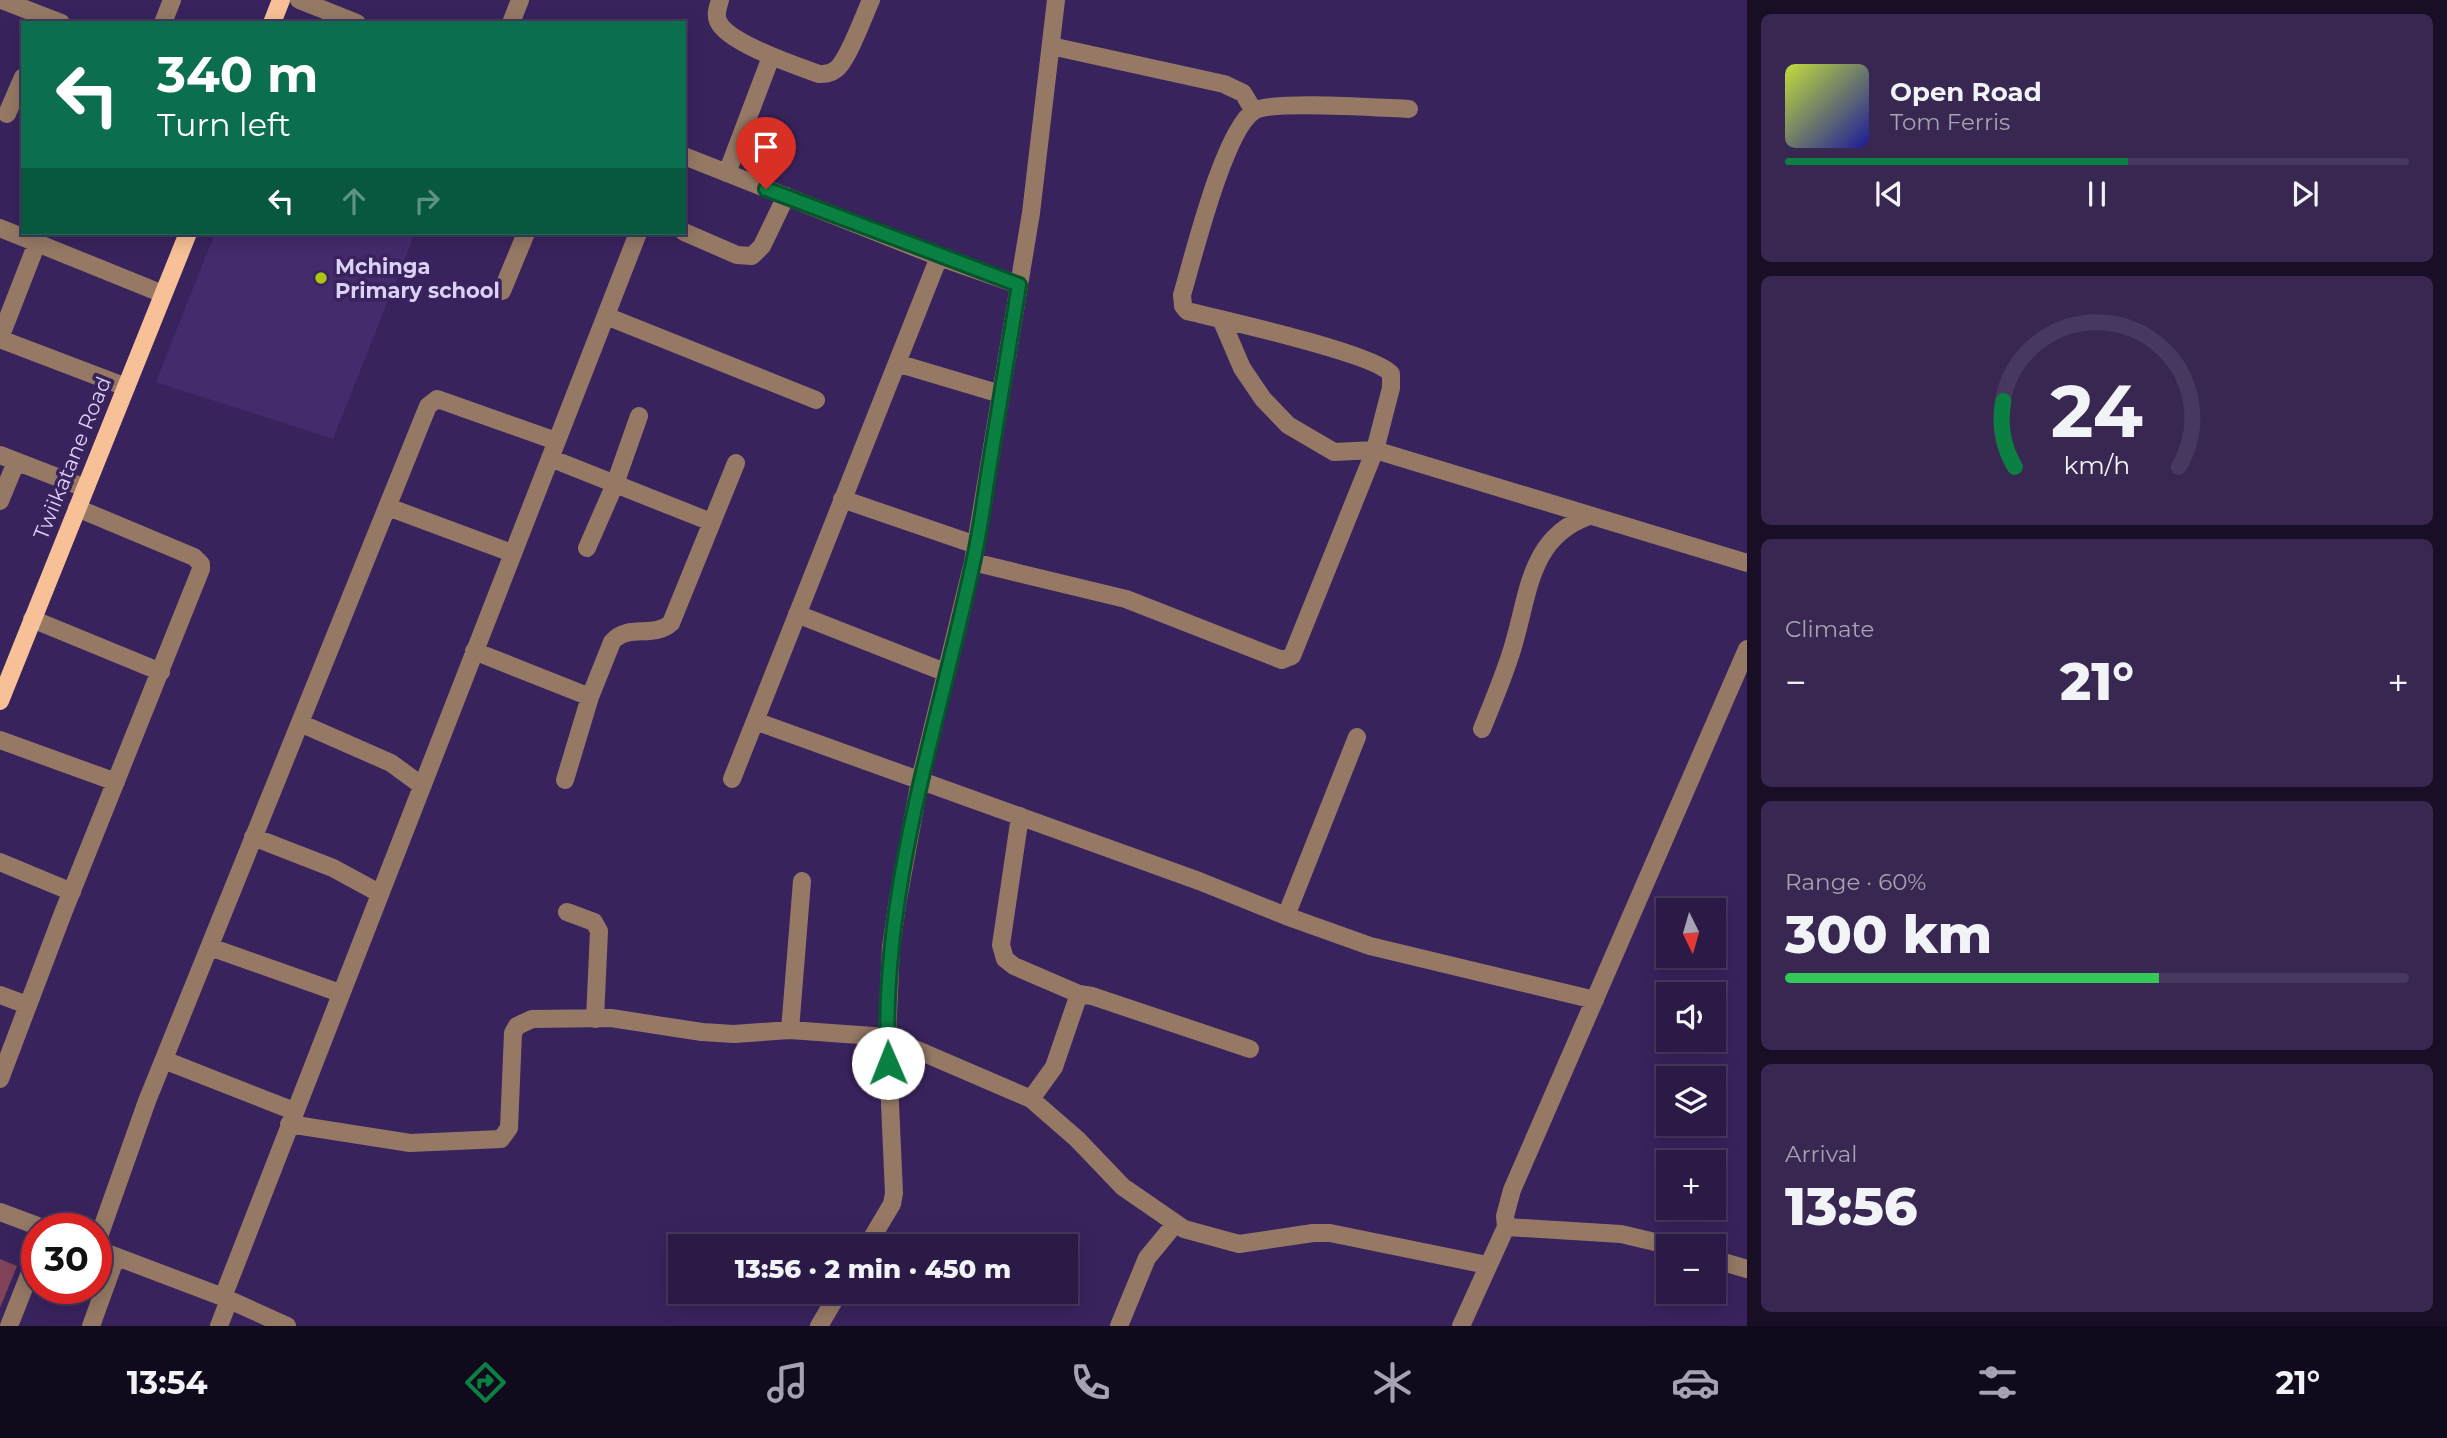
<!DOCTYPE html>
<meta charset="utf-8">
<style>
:root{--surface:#2b1a46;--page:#372751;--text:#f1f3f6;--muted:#a6a1b3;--line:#47385f;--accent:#0b8043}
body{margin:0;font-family:Montserrat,sans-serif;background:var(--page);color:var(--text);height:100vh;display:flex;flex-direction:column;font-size:26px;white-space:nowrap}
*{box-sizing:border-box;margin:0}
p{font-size:23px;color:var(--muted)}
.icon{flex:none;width:38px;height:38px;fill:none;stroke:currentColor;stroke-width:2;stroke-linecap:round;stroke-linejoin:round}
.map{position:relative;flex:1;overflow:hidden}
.details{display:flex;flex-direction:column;gap:14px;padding:14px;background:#180e26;width:700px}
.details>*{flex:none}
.hud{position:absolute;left:21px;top:21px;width:665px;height:214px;border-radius:0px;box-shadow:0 4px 18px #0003,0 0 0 2px var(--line);background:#0b6e4f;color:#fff;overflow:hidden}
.needle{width:46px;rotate:175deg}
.controls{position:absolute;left:1656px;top:898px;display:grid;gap:14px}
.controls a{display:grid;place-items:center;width:70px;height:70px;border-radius:0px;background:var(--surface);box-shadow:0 4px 18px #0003,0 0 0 2px var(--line);font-size:35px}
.speed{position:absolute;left:21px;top:1213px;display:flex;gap:14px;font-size:35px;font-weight:700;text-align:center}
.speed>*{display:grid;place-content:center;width:91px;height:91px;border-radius:50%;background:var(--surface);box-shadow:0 4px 18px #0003,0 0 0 2px var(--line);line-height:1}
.speed .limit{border:10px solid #d22;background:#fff;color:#111}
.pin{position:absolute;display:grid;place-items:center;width:60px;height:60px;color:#fff;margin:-72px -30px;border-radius:50% 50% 50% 0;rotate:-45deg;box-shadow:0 0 7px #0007}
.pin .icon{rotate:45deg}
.me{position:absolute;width:77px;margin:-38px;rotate:359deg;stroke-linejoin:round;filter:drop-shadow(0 0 5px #0008)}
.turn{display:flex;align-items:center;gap:24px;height:147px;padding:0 21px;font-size:32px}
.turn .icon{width:91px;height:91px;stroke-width:2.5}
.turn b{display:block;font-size:49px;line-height:60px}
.lanes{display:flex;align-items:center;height:66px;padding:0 21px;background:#0003;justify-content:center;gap:35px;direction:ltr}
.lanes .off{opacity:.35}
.big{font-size:52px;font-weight:800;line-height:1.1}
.details .card{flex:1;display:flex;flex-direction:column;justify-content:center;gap:10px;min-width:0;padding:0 24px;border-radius:10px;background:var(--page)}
.details .dial{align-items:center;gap:0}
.dial svg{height:182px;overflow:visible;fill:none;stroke:var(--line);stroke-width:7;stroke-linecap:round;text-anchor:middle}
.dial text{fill:var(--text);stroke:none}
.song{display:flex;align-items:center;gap:21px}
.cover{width:84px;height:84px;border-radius:10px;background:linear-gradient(135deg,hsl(70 70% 55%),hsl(240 70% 35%))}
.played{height:7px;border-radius:4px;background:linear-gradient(90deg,var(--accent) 55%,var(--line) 55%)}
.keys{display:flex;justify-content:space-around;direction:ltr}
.heat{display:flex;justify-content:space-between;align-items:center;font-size:38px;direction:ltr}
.charge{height:10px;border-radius:5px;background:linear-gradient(90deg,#34c759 60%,var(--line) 0)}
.trip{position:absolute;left:668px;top:1234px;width:410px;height:70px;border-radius:0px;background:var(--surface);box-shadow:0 4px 18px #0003,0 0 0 2px var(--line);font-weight:800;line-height:70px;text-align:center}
.tab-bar{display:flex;height:112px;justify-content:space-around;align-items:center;background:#110a1c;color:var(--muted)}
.tab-bar .icon{width:49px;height:49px}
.tab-bar .current{color:var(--accent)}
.tab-bar b{font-size:32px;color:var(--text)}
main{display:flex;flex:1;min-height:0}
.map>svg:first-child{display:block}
.built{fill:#442b6c}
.green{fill:#804359}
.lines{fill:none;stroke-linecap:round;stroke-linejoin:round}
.minor{stroke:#957965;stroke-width:18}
.major{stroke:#f8c096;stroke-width:18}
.route-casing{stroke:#07532c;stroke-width:18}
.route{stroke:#0b8043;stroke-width:12}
.poi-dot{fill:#adc60d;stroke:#39235d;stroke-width:2.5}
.labels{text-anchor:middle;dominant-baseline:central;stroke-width:7;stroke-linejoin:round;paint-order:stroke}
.poi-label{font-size:21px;font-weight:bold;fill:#dbd1f5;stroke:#39235d;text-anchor:start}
.street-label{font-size:21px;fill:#dbd1f5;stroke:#39235d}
</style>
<main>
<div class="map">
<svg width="1747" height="1326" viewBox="0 0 1747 1326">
<rect width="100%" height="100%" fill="#39235d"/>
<!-- built -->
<path class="built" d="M215 233H415L333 439 156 382Z"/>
<!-- green -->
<path class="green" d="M0 1259 17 1266 0 1308Z"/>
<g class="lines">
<!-- minor -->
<path class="minor" d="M2 0 61 23
M299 0 357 23
M720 0C718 7 715 14 718 21 727 43 797 66 819 74 825 74 830 74 835 70 847 63 864 15 871 0
M163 23 172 0
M511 23 520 0
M1051 46 1224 84 1243 93 1254 111
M7 114 23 77
M684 156 939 257 1019 285
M727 173 771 57
M0 228 163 294
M684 232 737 255 752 256 762 246 786 196
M502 291 526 233
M606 316 816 400
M1221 319 1242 368 1263 399 1288 425 1334 452 1375 450 1747 563
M0 338 37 243
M0 339 126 387
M897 363 1001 394
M0 455 85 488
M550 458 711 522
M842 499 976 545
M0 501 16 462
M388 507 512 553
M587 548 615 484 639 416
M973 562 1126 599 1282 660 1292 656 1375 450 1391 388V374C1376 354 1220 319 1187 311L1183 306 1182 295C1193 258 1224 130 1254 111 1272 100 1382 108 1409 109
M797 614 947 673
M32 619 161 672
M474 651 590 697 565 780
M590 697 612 642C627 623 654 639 671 623L736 463
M755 721 1199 881 1286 916 1370 946 1595 1000
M300 723 391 763 421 785
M1482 729C1493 701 1506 672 1514 643 1529 592 1530 537 1589 516
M0 740 116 782
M732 779 939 257
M1020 816 1001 945 1005 959 1014 966 1079 994 1092 996 1250 1049
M253 837 333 868 379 893
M0 862 72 892
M567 912 594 922 599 931 595 1019
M1286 916 1357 737
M210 947 340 993
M0 995 27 1005
M790 1030 802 881
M164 1060 294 1111
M0 1079 63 913 201 569V564L194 557 77 508
M1031 1099 1054 1067 1079 994
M289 1124 410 1143 501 1139 509 1128 513 1033 517 1026 532 1019 611 1018 702 1032 734 1034 790 1030 887 1037 1031 1099 1077 1139 1123 1187 1184 1229 1239 1244 1313 1233H1330L1487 1265
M0 1212 43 1228
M1506 1227 1621 1234 1672 1246
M96 1245 147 1101 428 406 437 399 443 401 556 441
M867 1246 892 1204 894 1193 887 1037 891 947 898 899 920 780 973 562 1031 213 1056 0
M96 1249 223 1297 287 1326
M1713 1259 1747 1269
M223 1297 638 233
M9 1326 37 1255
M91 1326 116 1257
M219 1326 229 1300
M819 1326 839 1292
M1119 1326 1147 1258 1175 1224
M1461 1326 1506 1227 1505 1216 1512 1190 1747 649"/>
<!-- major -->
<path class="major" d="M272 23 281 0
M0 701 188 233"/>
</g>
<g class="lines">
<!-- route casing -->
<g class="route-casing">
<path id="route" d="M766 189 1019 285C1009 346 999 407 989 469 984 500 980 532 973 563 938 728 880 891 888 1063"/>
</g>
<!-- route -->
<use href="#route" class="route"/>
</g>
<!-- markers -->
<circle class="poi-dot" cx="321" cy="278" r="7"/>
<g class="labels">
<!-- poi labels -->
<g class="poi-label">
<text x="335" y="266">Mchinga<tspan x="335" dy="24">Primary school</tspan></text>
</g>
<!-- street labels -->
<g class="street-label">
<text transform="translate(72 458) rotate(-68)">Twiikatane Road</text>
</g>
</g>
</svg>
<div class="controls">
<a><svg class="needle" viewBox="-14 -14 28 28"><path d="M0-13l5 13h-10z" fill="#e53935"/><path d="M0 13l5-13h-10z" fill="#a6a1b3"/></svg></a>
<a><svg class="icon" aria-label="sound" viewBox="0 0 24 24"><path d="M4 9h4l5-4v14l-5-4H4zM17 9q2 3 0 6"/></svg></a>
<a><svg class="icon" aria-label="layers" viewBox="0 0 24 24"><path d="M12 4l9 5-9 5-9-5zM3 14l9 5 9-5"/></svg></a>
<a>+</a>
<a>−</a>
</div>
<div class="speed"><div class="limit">30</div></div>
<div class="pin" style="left:766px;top:189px;background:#d93025"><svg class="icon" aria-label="arrive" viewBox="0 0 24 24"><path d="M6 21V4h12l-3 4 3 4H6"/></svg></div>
<svg class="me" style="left:888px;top:1063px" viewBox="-20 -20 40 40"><circle r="19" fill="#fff"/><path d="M0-13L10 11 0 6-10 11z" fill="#0b8043"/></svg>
<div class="trip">13:56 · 2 min · 450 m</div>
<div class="hud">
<div class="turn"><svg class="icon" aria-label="left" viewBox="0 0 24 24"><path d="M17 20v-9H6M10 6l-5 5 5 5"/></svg><div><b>340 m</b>Turn left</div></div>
<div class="lanes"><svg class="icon" aria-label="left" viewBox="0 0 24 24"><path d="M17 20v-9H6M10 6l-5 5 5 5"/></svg><svg class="icon off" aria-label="ahead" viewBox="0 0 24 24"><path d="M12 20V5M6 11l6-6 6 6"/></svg><svg class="icon off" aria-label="right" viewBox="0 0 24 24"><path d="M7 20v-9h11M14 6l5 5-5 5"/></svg></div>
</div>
</div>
<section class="details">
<div class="card">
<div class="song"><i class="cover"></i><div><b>Open Road</b><p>Tom Ferris</p></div></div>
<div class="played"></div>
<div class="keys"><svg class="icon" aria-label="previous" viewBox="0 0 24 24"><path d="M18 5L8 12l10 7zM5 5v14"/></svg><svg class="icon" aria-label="pause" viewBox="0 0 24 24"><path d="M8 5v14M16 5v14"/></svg><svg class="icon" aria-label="next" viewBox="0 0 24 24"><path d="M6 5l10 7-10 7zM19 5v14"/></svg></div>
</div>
<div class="card dial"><svg viewBox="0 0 100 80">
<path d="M14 69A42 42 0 1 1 86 69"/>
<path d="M14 69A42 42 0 0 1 9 40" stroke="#0b8043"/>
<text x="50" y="56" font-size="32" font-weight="700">24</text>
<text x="50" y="72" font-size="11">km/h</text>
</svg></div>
<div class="card"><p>Climate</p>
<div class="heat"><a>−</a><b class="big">21°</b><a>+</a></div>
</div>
<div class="card"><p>Range · 60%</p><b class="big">300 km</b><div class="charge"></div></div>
<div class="card"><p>Arrival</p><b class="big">13:56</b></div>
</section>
</main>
<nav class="tab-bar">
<b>13:54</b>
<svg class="icon current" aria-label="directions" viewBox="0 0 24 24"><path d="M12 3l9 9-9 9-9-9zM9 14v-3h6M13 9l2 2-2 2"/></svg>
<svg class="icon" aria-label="music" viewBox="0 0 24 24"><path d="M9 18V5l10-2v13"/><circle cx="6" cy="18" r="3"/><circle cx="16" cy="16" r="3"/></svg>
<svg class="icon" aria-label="phone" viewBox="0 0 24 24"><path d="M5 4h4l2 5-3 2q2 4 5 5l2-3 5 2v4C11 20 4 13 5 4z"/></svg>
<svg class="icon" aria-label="climate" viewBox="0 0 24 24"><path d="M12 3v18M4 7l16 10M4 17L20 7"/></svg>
<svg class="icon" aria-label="car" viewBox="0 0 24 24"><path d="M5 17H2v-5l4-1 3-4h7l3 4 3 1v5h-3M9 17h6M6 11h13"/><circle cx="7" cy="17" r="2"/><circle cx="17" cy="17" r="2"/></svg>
<svg class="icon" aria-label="filters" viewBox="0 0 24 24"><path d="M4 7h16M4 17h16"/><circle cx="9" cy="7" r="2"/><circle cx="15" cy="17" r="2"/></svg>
<b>21°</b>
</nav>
